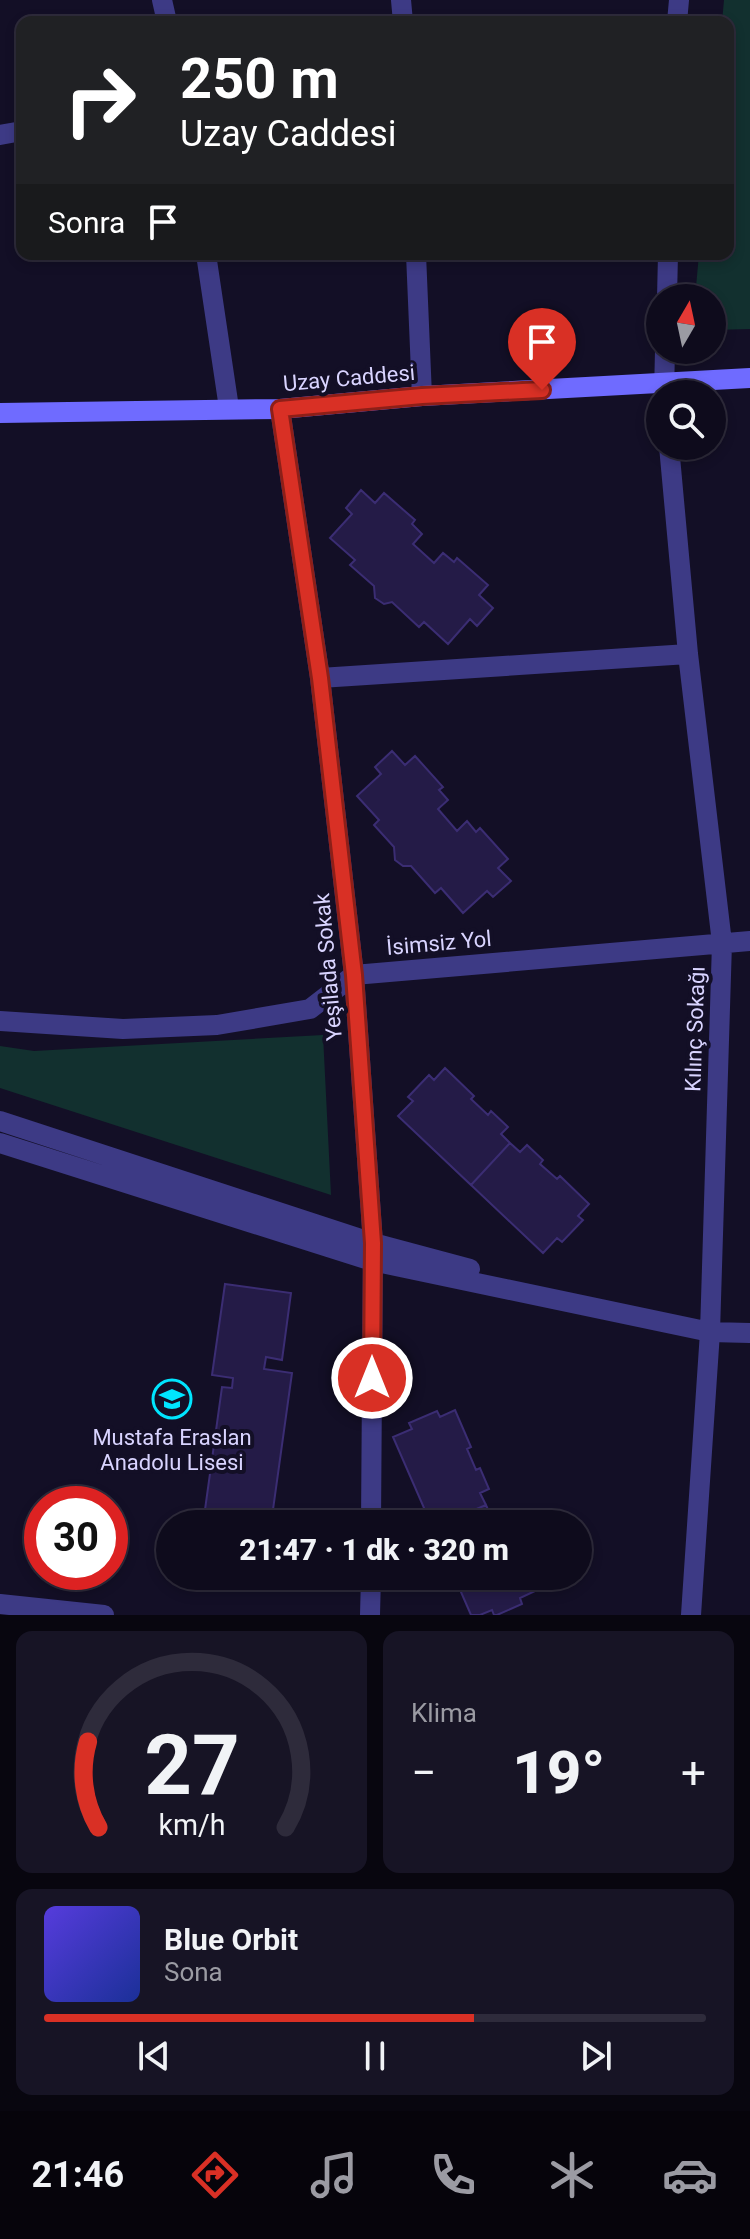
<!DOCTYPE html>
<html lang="tr">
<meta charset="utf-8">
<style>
:root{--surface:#0e0b1c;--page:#171425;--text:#f1f3f6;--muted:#9b9ba3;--line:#2e2b3b;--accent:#d93025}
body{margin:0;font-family:Roboto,sans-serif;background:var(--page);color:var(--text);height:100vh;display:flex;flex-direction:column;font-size:30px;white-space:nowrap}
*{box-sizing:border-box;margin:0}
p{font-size:26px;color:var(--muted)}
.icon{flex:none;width:44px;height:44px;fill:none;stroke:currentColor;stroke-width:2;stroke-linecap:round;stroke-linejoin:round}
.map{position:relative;height:1615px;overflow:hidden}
.details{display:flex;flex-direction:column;gap:16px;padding:16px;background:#08060f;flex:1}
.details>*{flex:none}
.hud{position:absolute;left:16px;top:16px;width:718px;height:244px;border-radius:16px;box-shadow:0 4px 12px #0003,0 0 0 2px var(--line);background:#202124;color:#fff;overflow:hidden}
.needle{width:52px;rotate:9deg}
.controls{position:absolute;left:646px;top:284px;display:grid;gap:16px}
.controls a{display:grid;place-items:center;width:80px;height:80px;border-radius:50%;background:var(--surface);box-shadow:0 4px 12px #0003,0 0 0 2px var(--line);font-size:40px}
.speed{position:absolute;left:24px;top:1486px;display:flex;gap:16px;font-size:40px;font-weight:700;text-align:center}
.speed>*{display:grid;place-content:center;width:104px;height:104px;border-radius:50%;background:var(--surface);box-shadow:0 4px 12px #0003,0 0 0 2px var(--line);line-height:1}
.speed .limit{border:12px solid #d22;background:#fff;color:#111}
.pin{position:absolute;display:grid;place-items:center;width:68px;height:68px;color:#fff;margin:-82px -34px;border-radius:50% 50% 50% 0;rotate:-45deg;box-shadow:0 0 8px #0007}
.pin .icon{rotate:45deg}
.me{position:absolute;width:88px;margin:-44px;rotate:0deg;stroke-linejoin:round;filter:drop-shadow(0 0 6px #0008)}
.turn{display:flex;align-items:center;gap:28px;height:168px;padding:0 32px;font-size:36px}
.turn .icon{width:104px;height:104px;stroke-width:2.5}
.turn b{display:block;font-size:56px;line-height:68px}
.then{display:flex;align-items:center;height:76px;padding:0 32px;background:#0003;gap:16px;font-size:30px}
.big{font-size:60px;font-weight:800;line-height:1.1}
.details .widget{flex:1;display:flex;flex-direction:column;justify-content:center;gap:12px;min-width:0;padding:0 28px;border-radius:16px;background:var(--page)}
.details .dial{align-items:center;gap:0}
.dial svg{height:208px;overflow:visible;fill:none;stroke:var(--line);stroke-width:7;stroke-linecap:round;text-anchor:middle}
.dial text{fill:var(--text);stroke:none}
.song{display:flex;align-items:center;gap:24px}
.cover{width:96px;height:96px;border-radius:12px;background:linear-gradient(135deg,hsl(250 70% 55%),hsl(230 70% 35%))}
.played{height:8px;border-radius:4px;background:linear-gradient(90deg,var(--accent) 65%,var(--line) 65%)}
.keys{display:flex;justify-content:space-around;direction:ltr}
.heat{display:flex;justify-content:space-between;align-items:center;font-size:44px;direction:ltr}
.details .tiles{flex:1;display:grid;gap:16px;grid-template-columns:1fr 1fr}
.widget:last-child{grid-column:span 2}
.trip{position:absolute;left:156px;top:1510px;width:436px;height:80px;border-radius:40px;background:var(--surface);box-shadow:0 4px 12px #0003,0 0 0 2px var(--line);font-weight:800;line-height:80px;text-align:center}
.tabs{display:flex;height:128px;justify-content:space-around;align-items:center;background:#06040b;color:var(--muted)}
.tabs .icon{width:56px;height:56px}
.tabs .active{color:var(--accent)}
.tabs b{font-size:36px;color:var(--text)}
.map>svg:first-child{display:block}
.green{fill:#12302f}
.building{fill:#241b47;stroke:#3b2d73;stroke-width:2}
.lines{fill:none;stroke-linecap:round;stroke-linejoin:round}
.minor{stroke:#3d3a85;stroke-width:20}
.secondary{stroke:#6f6bff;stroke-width:20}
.route-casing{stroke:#8d1f18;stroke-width:20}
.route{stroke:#d93025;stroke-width:14}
.labels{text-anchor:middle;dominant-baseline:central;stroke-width:8;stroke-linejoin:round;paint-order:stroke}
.street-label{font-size:22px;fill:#d9d4ff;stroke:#130f26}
.poi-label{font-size:22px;fill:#d9d4ff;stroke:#130f26}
</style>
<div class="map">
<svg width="750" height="1615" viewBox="0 0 750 1615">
<rect width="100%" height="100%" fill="#130f26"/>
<!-- green -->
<path class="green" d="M724 0H750V329L712 330V298H695L699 254H728V22H722Z
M323 1035 331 1195 0 1088V1046L34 1051Z"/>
<!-- building -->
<path class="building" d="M361 490 375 503 384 493 415 520 412 524 422 534 413 544 434 563 443 553 454 562 457 558 488 585 479 595 493 608 477 626 470 619 448 644 424 622 419 627 392 602 384 604 375 598 374 586 350 565 355 560 330 538 352 514 346 508Z
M392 751 405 765 415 756 443 787 439 790 448 800 438 809 457 831 467 821 476 832 480 828 508 859 498 868 511 881 493 897 487 891 463 913 441 888 435 893 411 866H403L395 860 394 847 374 825 379 820 357 796 381 774 375 767Z
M445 1068 474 1096 471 1099 488 1115 491 1111 508 1127 501 1134 510 1143 471 1185 398 1116 413 1101 408 1097 429 1075 434 1080Z
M510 1143 520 1152 527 1145 543 1160 540 1164 557 1179 560 1176 589 1204 578 1216 583 1220 562 1242 557 1238 543 1253 471 1185Z
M225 1284 291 1293 282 1360 266 1357 264 1369 292 1373 271 1524H203L222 1387 232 1388 233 1378 212 1375Z
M455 1410 471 1447 467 1449 476 1470 480 1468 489 1489 480 1493 486 1505 441 1524H431L393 1437 412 1429 409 1423 437 1411 440 1417Z
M486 1505 491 1517 500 1513 505 1524H441Z
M454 1576H528L535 1591 520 1598 522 1604 497 1615H494L492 1610 480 1615H471Z"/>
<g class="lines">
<!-- minor -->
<path class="minor" d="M162 0 167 22
M401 0 403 22
M677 22 679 0
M0 135 22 131
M206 254 229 408
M416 254 422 396
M667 298 668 254
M664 394 665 350
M280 409 320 678 354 975 373 1243 371 1524
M669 446 688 654 722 943 710 1332 691 1615
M320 678 688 654
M0 1021 123 1029 217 1025 310 1009 354 975 750 941
M0 1121 373 1243 470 1269
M0 1143 372 1261 710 1332 750 1333
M0 1604 104 1615
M370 1615 371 1576"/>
<!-- secondary -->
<path class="secondary" d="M0 413 280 409 422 396 750 378"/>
</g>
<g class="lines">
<!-- route casing -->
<g class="route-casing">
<path id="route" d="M372 1378 373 1243 354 975 320 678 280 409 422 396 542 390"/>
</g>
<!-- route -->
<use href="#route" class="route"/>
</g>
<!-- icons -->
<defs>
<g id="school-ring" transform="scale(2)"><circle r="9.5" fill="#130f26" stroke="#00e5ff" stroke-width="1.5"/><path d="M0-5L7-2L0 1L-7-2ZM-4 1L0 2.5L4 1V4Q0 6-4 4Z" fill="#00e5ff"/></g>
</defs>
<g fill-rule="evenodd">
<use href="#school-ring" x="172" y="1399"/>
</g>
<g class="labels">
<!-- street labels -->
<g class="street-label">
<text transform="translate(349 378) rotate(-5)">Uzay Caddesi</text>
<text transform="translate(439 943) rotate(-5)">İsimsiz Yol</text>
<text transform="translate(328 967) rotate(-95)">Yeşilada Sokak</text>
<text transform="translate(695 1029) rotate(-88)">Kılınç Sokağı</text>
</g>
<!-- poi labels -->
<g class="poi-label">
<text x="172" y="1437">Mustafa Eraslan<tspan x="172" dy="25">Anadolu Lisesi</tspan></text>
</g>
</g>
</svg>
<div class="controls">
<a><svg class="needle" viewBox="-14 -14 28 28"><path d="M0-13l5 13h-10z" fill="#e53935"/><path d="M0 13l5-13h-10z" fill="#9b9ba3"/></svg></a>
<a><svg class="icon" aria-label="search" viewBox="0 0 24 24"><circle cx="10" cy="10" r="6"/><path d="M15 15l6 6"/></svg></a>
</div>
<div class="speed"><div class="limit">30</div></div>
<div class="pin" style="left:542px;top:390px;background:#d93025"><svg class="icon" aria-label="arrive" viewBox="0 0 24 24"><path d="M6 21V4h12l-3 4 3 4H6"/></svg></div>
<svg class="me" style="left:372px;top:1378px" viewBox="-20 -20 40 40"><circle r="17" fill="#d93025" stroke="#fff" stroke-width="3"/><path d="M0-11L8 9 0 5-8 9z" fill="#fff"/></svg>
<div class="trip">21:47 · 1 dk · 320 m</div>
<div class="hud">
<div class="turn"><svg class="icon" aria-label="right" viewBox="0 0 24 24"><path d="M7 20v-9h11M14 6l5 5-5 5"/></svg><div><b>250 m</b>Uzay Caddesi</div></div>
<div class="then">Sonra<svg class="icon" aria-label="arrive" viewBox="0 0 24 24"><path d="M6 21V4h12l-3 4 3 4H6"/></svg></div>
</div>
</div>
<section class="details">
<div class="tiles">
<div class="widget dial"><svg viewBox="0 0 100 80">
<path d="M14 69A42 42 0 1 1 86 69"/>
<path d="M14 69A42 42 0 0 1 10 36" stroke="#d93025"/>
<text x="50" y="56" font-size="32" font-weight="700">27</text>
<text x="50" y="72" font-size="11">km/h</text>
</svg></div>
<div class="widget"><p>Klima</p>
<div class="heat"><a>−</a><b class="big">19°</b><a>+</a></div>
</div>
<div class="widget">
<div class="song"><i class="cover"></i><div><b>Blue Orbit</b><p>Sona</p></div></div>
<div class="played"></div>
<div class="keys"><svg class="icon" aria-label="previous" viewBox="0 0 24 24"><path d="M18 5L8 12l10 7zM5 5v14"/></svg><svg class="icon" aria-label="pause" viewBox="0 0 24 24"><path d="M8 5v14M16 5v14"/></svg><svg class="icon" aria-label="next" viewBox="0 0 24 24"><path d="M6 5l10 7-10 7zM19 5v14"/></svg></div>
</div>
</div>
</section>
<nav class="tabs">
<b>21:46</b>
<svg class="icon active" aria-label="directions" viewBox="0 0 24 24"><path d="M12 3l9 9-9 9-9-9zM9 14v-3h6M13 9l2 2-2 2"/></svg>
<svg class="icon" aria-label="music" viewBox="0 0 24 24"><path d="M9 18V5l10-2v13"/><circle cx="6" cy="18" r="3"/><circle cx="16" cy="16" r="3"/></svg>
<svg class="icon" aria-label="phone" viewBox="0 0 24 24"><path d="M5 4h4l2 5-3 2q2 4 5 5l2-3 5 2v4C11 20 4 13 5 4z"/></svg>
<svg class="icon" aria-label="climate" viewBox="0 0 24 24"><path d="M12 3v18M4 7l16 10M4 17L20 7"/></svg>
<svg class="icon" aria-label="car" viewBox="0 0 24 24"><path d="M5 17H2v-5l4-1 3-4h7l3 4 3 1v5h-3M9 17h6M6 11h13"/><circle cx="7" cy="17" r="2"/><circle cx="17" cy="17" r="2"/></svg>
</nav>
